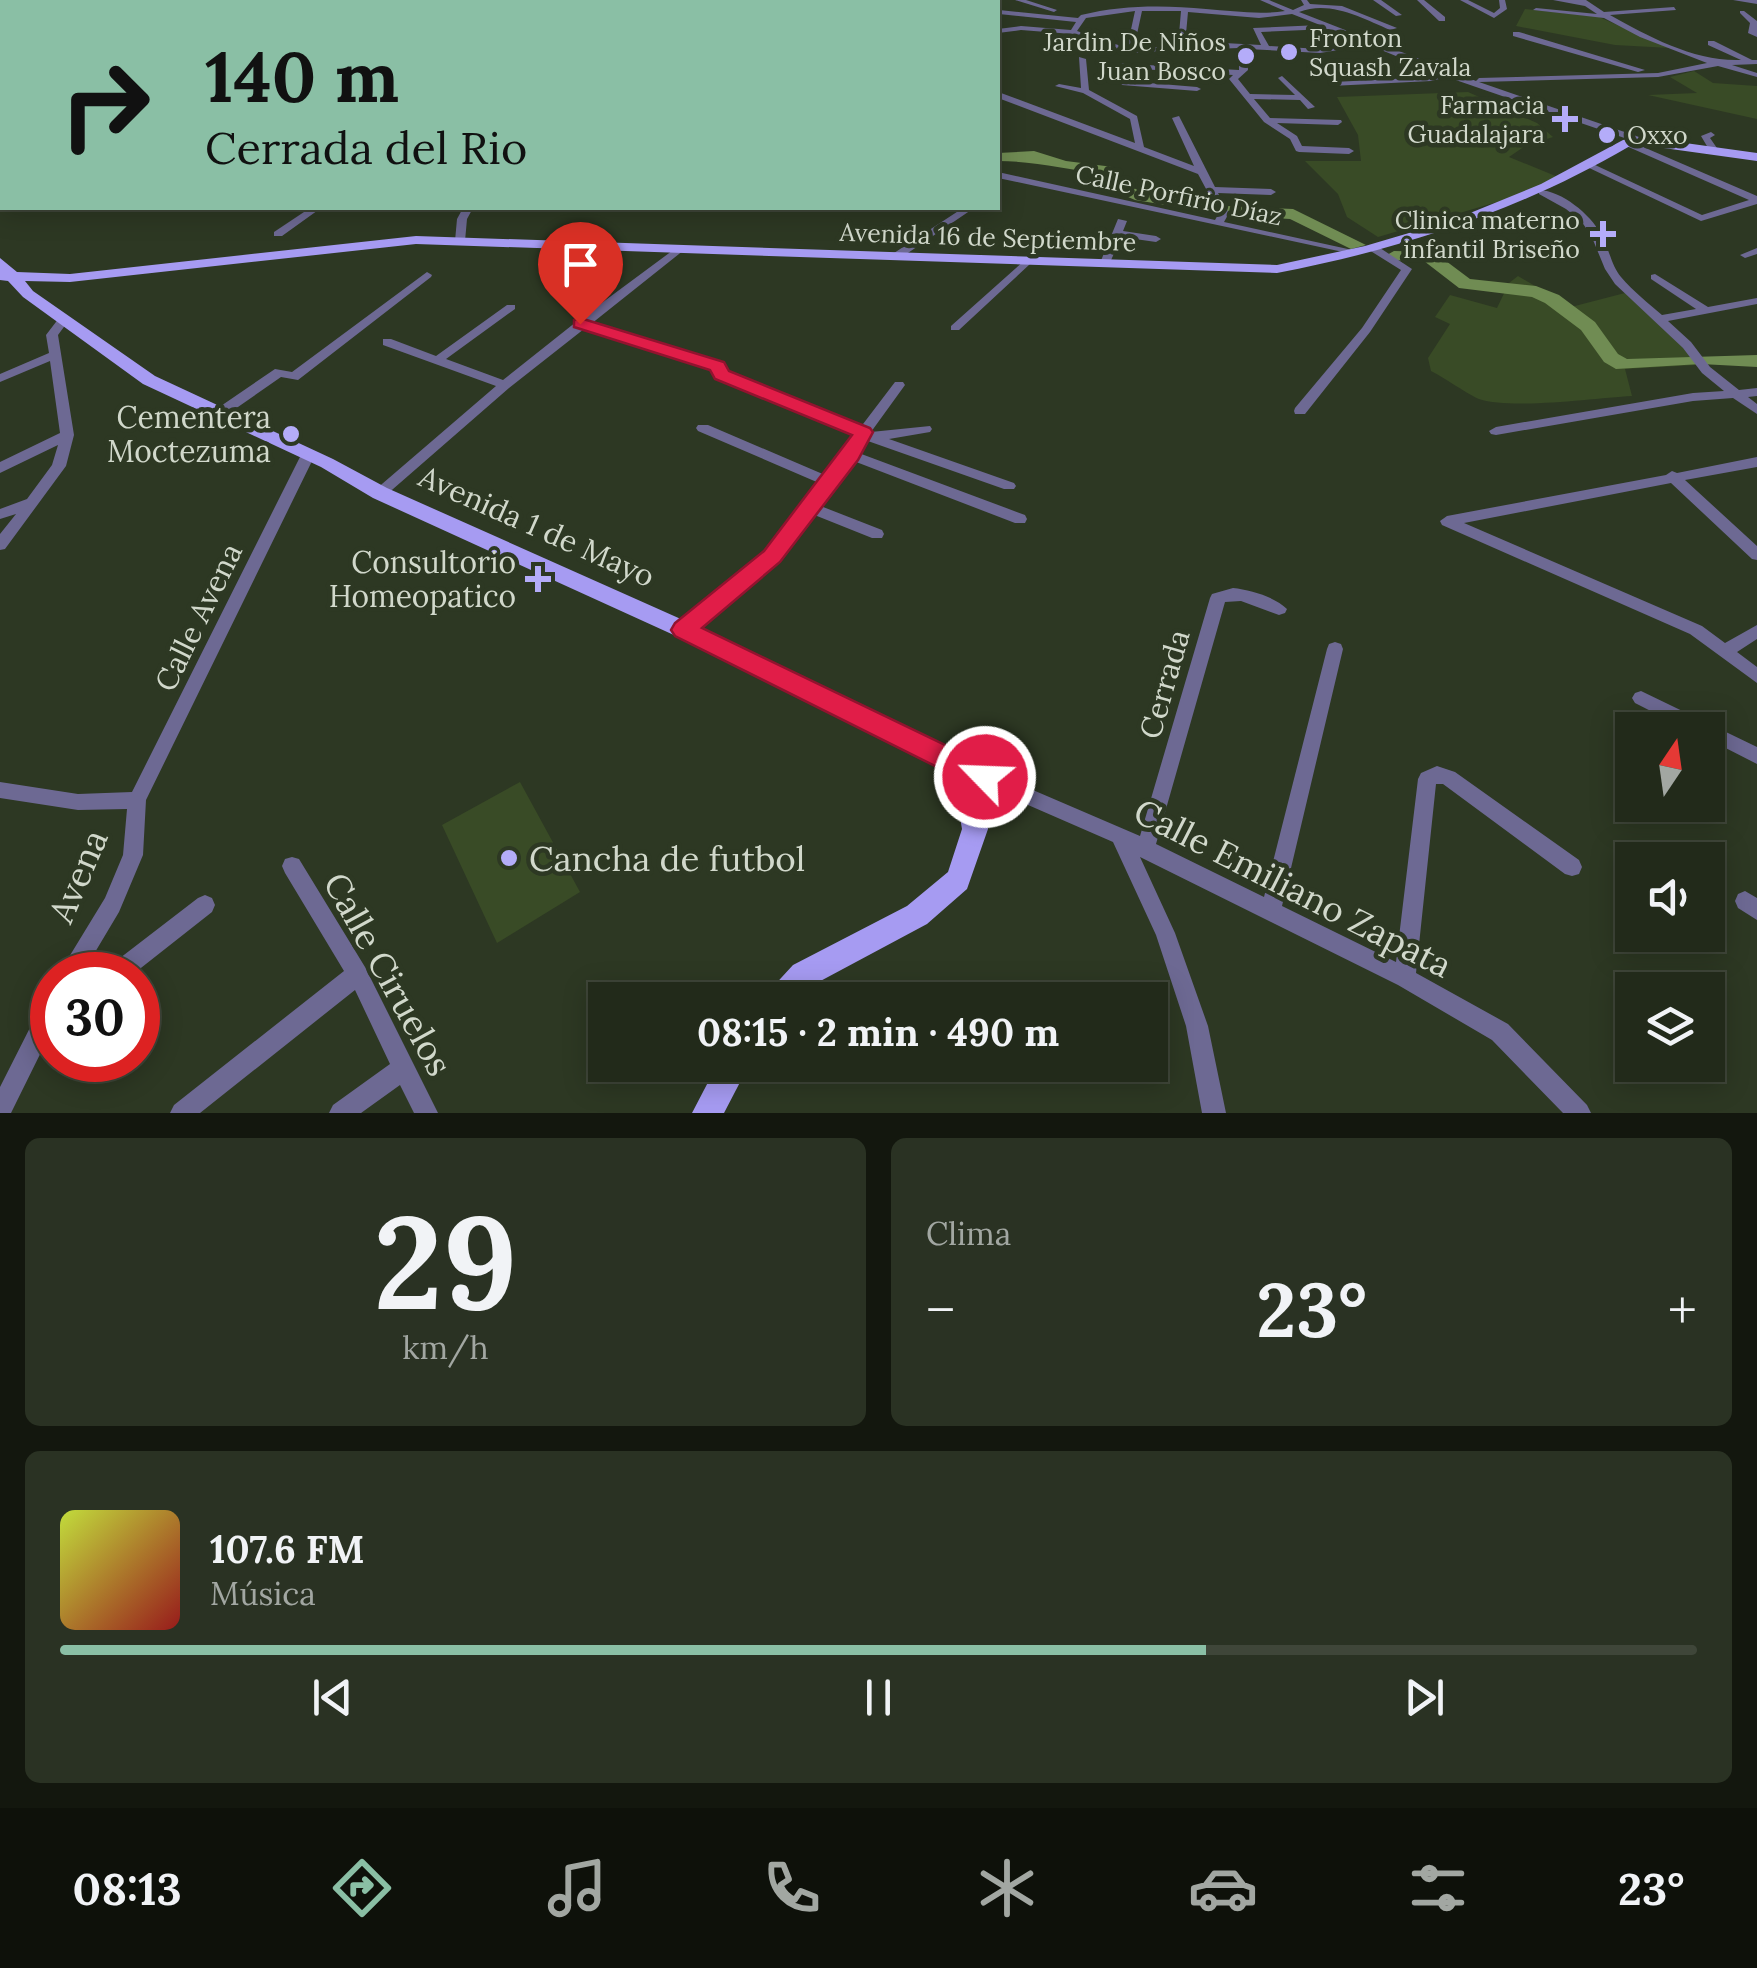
<!DOCTYPE html>
<html lang="es">
<meta charset="utf-8">
<style>
:root{--surface:#222a1a;--page:#2a3223;--text:#f1f3f6;--muted:#a2a7a2;--line:#3f4639;--accent:#8abfa5}
body{margin:0;font-family:Lora,serif;background:var(--page);color:var(--text);height:100vh;display:flex;flex-direction:column;font-size:38px;white-space:nowrap}
*{box-sizing:border-box;margin:0}
p{font-size:32px;color:var(--muted)}
.icon{flex:none;width:55px;height:55px;fill:none;stroke:currentColor;stroke-width:2;stroke-linecap:round;stroke-linejoin:round}
.map{position:relative;height:1113px;overflow:hidden}
.side{display:flex;flex-direction:column;gap:25px;padding:25px;background:#13170e;flex:1}
.side>*{flex:none}
.hud{position:absolute;left:0px;top:0px;width:1000px;height:210px;box-shadow:0 5px 25px #0003,0 0 0 2px var(--line);background:#8abfa5;color:#111;overflow:hidden}
.needle{width:65px;rotate:13deg}
.buttons{position:absolute;left:1615px;top:712px;display:grid;gap:20px}
.buttons a{display:grid;place-items:center;width:110px;height:110px;border-radius:0px;background:var(--surface);box-shadow:0 5px 25px #0003,0 0 0 2px var(--line);font-size:50px}
.speed{position:absolute;left:30px;top:952px;display:flex;gap:20px;font-size:50px;font-weight:700;text-align:center}
.speed>*{display:grid;place-content:center;width:130px;height:130px;border-radius:50%;background:var(--surface);box-shadow:0 5px 25px #0003,0 0 0 2px var(--line);line-height:1}
.speed .limit{border:15px solid #d22;background:#fff;color:#111}
.pin{position:absolute;display:grid;place-items:center;width:85px;height:85px;color:#fff;margin:-102px -42px;border-radius:50% 50% 50% 0;rotate:-45deg;box-shadow:0 0 10px #0007}
.pin .icon{rotate:45deg}
.me{position:absolute;width:110px;margin:-55px;rotate:294deg;stroke-linejoin:round;filter:drop-shadow(0 0 8px #0008)}
.turn{display:flex;align-items:center;gap:35px;height:210px;padding:0 40px;font-size:45px}
.turn .icon{width:130px;height:130px;stroke-width:2.5}
.turn b{display:block;font-size:70px;line-height:85px}
.big{font-size:75px;font-weight:700;line-height:1.1}
.side .card{flex:1;display:flex;flex-direction:column;justify-content:center;gap:15px;min-width:0;padding:0 35px;border-radius:15px;background:var(--page)}
.side .dial{align-items:center;gap:0}
.dial b{font-size:130px;line-height:1}
.song{display:flex;align-items:center;gap:30px}
.cover{width:120px;height:120px;border-radius:15px;background:linear-gradient(135deg,hsl(70 70% 55%),hsl(0 70% 35%))}
.played{height:10px;border-radius:5px;background:linear-gradient(90deg,var(--accent) 70%,var(--line) 70%)}
.keys{display:flex;justify-content:space-around;direction:ltr}
.heat{display:flex;justify-content:space-between;align-items:center;font-size:55px;direction:ltr}
.side .tiles{flex:1;display:grid;gap:25px;grid-template-columns:1fr 1fr}
.card:last-child{grid-column:span 2}
.trip{position:absolute;left:588px;top:982px;width:580px;height:100px;border-radius:0px;background:var(--surface);box-shadow:0 5px 25px #0003,0 0 0 2px var(--line);font-weight:700;line-height:100px;text-align:center}
.dock{display:flex;height:160px;justify-content:space-around;align-items:center;background:#0e110a;color:var(--muted)}
.dock .icon{width:70px;height:70px}
.dock .current{color:var(--accent)}
.dock b{font-size:45px;color:var(--text)}
.map>svg:first-child{display:block}
.green{fill:#394b26}
.lines{fill:none;stroke-linecap:round;stroke-linejoin:round}
.river{fill:#708c53;fill-rule:evenodd}
.minor{fill:#6d6993;fill-rule:evenodd}
.major{fill:#a69bf2;fill-rule:evenodd}
.route{fill:#e11d48;stroke:#92132f;stroke-width:2.5}
.poi-dot{fill:#b4acf9;stroke:#2d3823;stroke-width:4}
.labels{text-anchor:middle;dominant-baseline:central;stroke-width:9;stroke-linejoin:round;paint-order:stroke}
.far-poi-label{font-size:25px;fill:#d1d8cb;stroke:#2d3823;text-anchor:end}
.far-street-label{font-size:25px;fill:#d1d8cb;stroke:#2d3823}
.poi-label{font-size:30px;fill:#d1d8cb;stroke:#2d3823;text-anchor:end}
.street-label{font-size:30px;fill:#d1d8cb;stroke:#2d3823}
.near-poi-label{font-size:35px;fill:#d1d8cb;stroke:#2d3823;text-anchor:start}
.near-street-label{font-size:35px;fill:#d1d8cb;stroke:#2d3823}
</style>
<div class="map">
<svg width="1757" height="1113" viewBox="0 0 1757 1113">
<rect width="100%" height="100%" fill="#2d3823"/>
<!-- green -->
<path class="green" d="M1525 9 1599 17 1670 48 1615 45 1516 26Z
M1694 71 1713 83 1757 86V119L1648 95 1697 93 1670 77Z
M1468 92 1537 123 1553 137 1525 146 1509 157 1558 177 1538 190 1378 237 1347 217 1338 194 1305 161H1361L1358 135 1337 97Z
M1518 276 1571 307 1625 293 1679 340 1696 365 1625 369 1632 396C1593 398 1513 410 1479 399 1471 396 1443 377 1431 371L1428 358 1450 324 1435 317 1450 295 1497 308 1509 283Z
M520 782 580 892 497 943 442 825Z"/>
<g class="lines">
<!-- river -->
<path class="river" d="M1034 151 1066 161 1113 167 1131 187 1145 193 1226 206 1293 209 1366 245 1351 249 1290 219 1228 215 1135 200 1119 193 1103 174C1067 169 1033 161 998 161V153Z
M1394 251 1434 252 1470 279 1536 286 1559 295 1595 322 1618 354 1627 359 1757 355V367L1701 364 1616 369 1604 362 1581 330 1545 303 1532 297 1459 288 1424 261 1388 260 1385 256Z"/>
<!-- minor -->
<path class="minor" d="M448 0H456L457 2H450Z
M666 0H686L683 2Z
M1015 0H1026L1057 10 1054 12Z
M1260 0H1269L1293 10 1304 5 1301 0H1307L1310 4 1342 6 1397 28 1390 30C1362 18 1330 0 1299 12L1476 81 1479 78 1658 73 1707 63 1640 37 1604 18 1533 10 1536 8 1597 14 1585 6 1553 0H1586L1604 12 1674 7 1676 10 1610 15C1649 37 1696 62 1741 60L1708 45V41H1714L1752 60H1757V64L1732 65 1757 73V77L1718 66 1658 77 1479 82 1645 139V143L1642 144 1447 77 1431 81 1331 86 1330 84 1334 82 1430 77 1440 74 1369 45 1320 53 1247 49 1248 70 1238 79 1250 94 1295 95 1278 78 1282 76 1315 107 1308 109 1300 100 1254 99 1270 118 1341 120 1342 122 1338 125 1277 123 1297 136 1302 146 1349 148 1354 151 1349 154 1299 152 1296 151 1290 139 1264 122 1229 79 1233 75 1110 67 1106 65 1110 63 1239 70V48L1185 50 1181 53 1177 50 1130 53 1072 34 1021 30 998 33V29L1021 26 1071 30 1076 22 999 14V10L1078 18 1081 15C1122 5 1164 5 1206 9 1233 11 1259 15 1285 11ZM1135 11 1127 48 1077 31 1086 18ZM1142 11H1181L1178 46 1134 48ZM1188 12 1259 18 1292 14 1320 25 1253 28 1261 45 1224 43 1185 45ZM1329 29 1361 42 1320 49 1269 46 1261 32Z
M1373 0H1381L1402 15 1396 16Z
M1417 0H1424L1445 17V21H1439Z
M1460 0H1468L1494 13 1500 8 1499 0H1505L1507 9 1494 18Z
M1733 0H1757V4Z
M1740 11H1744L1757 21V37L1748 33 1750 23 1740 13Z
M0 20H2V25H0Z
M1513 32H1519L1645 70 1638 72 1513 36Z
M1079 57 1086 59 1089 90 1137 116 1144 147 1194 166 1172 118 1179 116 1215 187 1271 189 1276 192 1271 195 1218 193 1229 213 1224 222 1357 251V255L998 178V172L1215 220 1219 213 1198 174 998 98V93H1001L1135 143 1130 119 1083 93 1055 86 1059 84 1081 88Z
M0 70H2V75H0Z
M1125 81 1197 87 1201 89 1197 91 1122 85 1121 83Z
M1711 132 1715 135 1710 138 1719 151 1714 154 1711 153 1701 136Z
M1627 140 1757 196V204L1701 221 1585 166 1593 164 1702 215 1749 200 1624 145V141Z
M2 182V188L0 189V183Z
M1539 190C1562 191 1590 214 1601 234 1609 248 1611 265 1621 277 1633 291 1648 303 1662 315L1696 309 1651 279V275L1655 274 1708 307 1757 298V304L1668 321 1691 342 1710 367 1739 390 1757 388V396L1748 397 1757 404V414L1733 398 1693 401 1496 435 1491 434 1489 431 1496 427 1693 393 1724 391 1702 373 1683 348 1615 284 1605 269 1591 235 1581 221 1566 209 1539 194Z
M310 208H321L282 236H274V232Z
M463 208H473L467 219 465 241 460 244 455 241 457 219Z
M963 208H974L902 257H894V253Z
M1118 219 1127 221 1123 231 1156 236 1161 239 1156 242 1121 237 1109 265H1101L1100 263Z
M680 245 684 246V250L591 324 721 363 727 373 860 428 895 382H903L905 385 871 432 930 426 932 429 930 432 889 439 1014 483 1016 486 1014 489H1004L865 440 856 452 1025 515 1027 519 1025 523H1015L851 460 818 505 882 530 884 534 882 538H872L812 514 777 561 690 634H678L676 630 678 626 767 553 819 483 698 431 696 428 698 425H708L825 475 855 435 718 378 712 368 584 329 509 388 385 496H375L373 493 375 490 496 386 383 345V339H391L436 356 507 305H515V309L446 359 503 380 576 322Z
M1369 246H1377L1412 269 1370 332 1305 414H1295L1294 411 1295 408 1362 328 1401 270 1369 250Z
M1757 248V254L1745 258 1740 255Z
M1026 259 1031 262 1030 264 959 330H951V326Z
M427 272 432 275 431 277 298 380 281 377 225 416H215L214 413 215 410 275 369 292 372Z
M63 317 69 320 58 335 74 435 66 466 5 549 0 550V534L16 514 0 519V509L27 499 52 465 58 445 0 473V462L60 433 50 361 0 382V374L49 353 46 335 59 318Z
M307 453 314 457 146 800 143 855 119 912 88 964 120 958 198 898 205 895 212 898 215 905 212 912 132 975H58L105 898 123 855 127 809 78 810 0 798V782L78 794 132 792 300 457Z
M1757 457V467L1685 480 1757 546V560L1752 559 1671 483 1464 523 1702 626 1725 643 1757 625V639L1737 652 1757 667V683L1690 634 1442 525 1440 521 1447 516 1666 475 1672 471 1677 473Z
M1233 588C1251 590 1275 597 1287 609L1285 613 1279 615 1241 601 1225 602 1156 844 1264 897 1327 649 1329 644 1335 642 1341 644 1343 649 1282 906 1396 962 1418 779 1421 773 1437 766 1455 772 1579 860 1582 867 1579 874 1572 876 1565 874 1443 784H1436L1416 973 1508 1024 1587 1105 1591 1113H1563L1492 1040 1398 985 1140 857 1175 933 1208 1026 1226 1113H1202L1186 1026 1156 935 1113 842 945 769 942 763 945 757 951 755 1140 836 1210 598 1212 594Z
M1641 691 1757 747V764L1708 739V730H1688L1635 703 1632 698 1635 693Z
M292 857 299 859 365 967 438 1113H414L400 1085 361 1113H329L333 1105 390 1064 355 990 200 1113H170L174 1105 344 971 285 873 282 866 285 859Z
M1745 891 1757 898V920L1738 908 1735 901 1738 894Z
M52 997V1030L11 1113H0V1087L44 1000Z"/>
<!-- major -->
<path class="major" d="M1642 137 1757 153V161L1642 145 1630 146C1519 211 1402 249 1277 273L416 244 70 282 25 281 33 291 155 376 333 459 387 488 692 624 960 756 980 792 988 829 967 889 927 924 813 985 799 1000H766L770 990 793 965 907 906 948 872 962 829 956 794 942 770 676 636 373 498 321 467 143 384 23 297 8 281 0 280V258L17 272 70 274 416 236 1277 265 1365 246 1453 220 1541 184 1623 140Z
M717 1065H749L724 1113H692Z"/>
</g>
<!-- route -->
<path class="route" d="M580 318 724 362 729 371 870 428 873 432 858 460 780 562 702 628 995 769 999 777 995 786 985 790 975 786 675 636 671 630 675 623 764 551 852 435 715 379 710 370 574 327V320Z"/>
<!-- markers -->
<g class="poi-dot">
<circle cx="1289" cy="52" r="10"/>
<circle cx="1246" cy="56" r="10"/>
<path d="M1560 104h10v10h10v10h-10v10h-10v-10h-10v-10h10z"/>
<circle cx="1607" cy="135" r="10"/>
<path d="M1598 219h10v10h10v10h-10v10h-10v-10h-10v-10h10z"/>
<circle cx="291" cy="434" r="10"/>
<path d="M533 564h10v10h10v10h-10v10h-10v-10h-10v-10h10z"/>
<circle cx="509" cy="858" r="10"/>
</g>
<g class="labels">
<!-- far-poi labels -->
<g class="far-poi-label">
<text x="1309" y="38" text-anchor="start">Fronton<tspan x="1309" dy="29">Squash Zavala</tspan></text>
<text x="1226" y="42">Jardin De Niños<tspan x="1226" dy="29">Juan Bosco</tspan></text>
<text x="1545" y="105">Farmacia<tspan x="1545" dy="29">Guadalajara</tspan></text>
<text x="1627" y="135" text-anchor="start">Oxxo</text>
<text x="1580" y="220">Clinica materno<tspan x="1580" dy="29">infantil Briseño</tspan></text>
</g>
<!-- far-street labels -->
<g class="far-street-label">
<text transform="translate(1179 195) rotate(12)">Calle Porfirio Díaz</text>
<text transform="translate(988 237) rotate(2)">Avenida 16 de Septiembre</text>
</g>
<!-- poi labels -->
<g class="poi-label">
<text x="271" y="417">Cementera<tspan x="271" dy="34">Moctezuma</tspan></text>
<text x="516" y="562">Consultorio<tspan x="516" dy="34">Homeopatico</tspan></text>
</g>
<!-- street labels -->
<g class="street-label">
<text transform="translate(537 526) rotate(24)">Avenida 1 de Mayo</text>
<text transform="translate(198 617) rotate(-64)">Calle Avena</text>
<text transform="translate(1164 684) rotate(-74)">Cerrada</text>
</g>
<!-- near-poi labels -->
<g class="near-poi-label">
<text x="529" y="858">Cancha de futbol</text>
</g>
<!-- near-street labels -->
<g class="near-street-label">
<text transform="translate(78 876) rotate(-67)">Avena</text>
<text transform="translate(1293 888) rotate(27)">Calle Emiliano Zapata</text>
<text transform="translate(388 974) rotate(61)">Calle Ciruelos</text>
</g>
</g>
</svg>
<div class="buttons">
<a><svg class="needle" viewBox="-14 -14 28 28"><path d="M0-13l5 13h-10z" fill="#e53935"/><path d="M0 13l5-13h-10z" fill="#a2a7a2"/></svg></a>
<a><svg class="icon" aria-label="sound" viewBox="0 0 24 24"><path d="M4 9h4l5-4v14l-5-4H4zM17 9q2 3 0 6"/></svg></a>
<a><svg class="icon" aria-label="layers" viewBox="0 0 24 24"><path d="M12 4l9 5-9 5-9-5zM3 14l9 5 9-5"/></svg></a>
</div>
<div class="speed"><div class="limit">30</div></div>
<div class="pin" style="left:580px;top:324px;background:#d93025"><svg class="icon" aria-label="arrive" viewBox="0 0 24 24"><path d="M6 21V4h12l-3 4 3 4H6"/></svg></div>
<svg class="me" style="left:985px;top:777px" viewBox="-20 -20 40 40"><circle r="17" fill="#e11d48" stroke="#fff" stroke-width="3"/><path d="M0-11L8 9 0 5-8 9z" fill="#fff"/></svg>
<div class="trip">08:15 · 2 min · 490 m</div>
<div class="hud">
<div class="turn"><svg class="icon" aria-label="right" viewBox="0 0 24 24"><path d="M7 20v-9h11M14 6l5 5-5 5"/></svg><div><b>140 m</b>Cerrada del Rio</div></div>
</div>
</div>
<section class="side">
<div class="tiles">
<div class="card dial"><b>29</b><p>km/h</p></div>
<div class="card"><p>Clima</p>
<div class="heat"><a>−</a><b class="big">23°</b><a>+</a></div>
</div>
<div class="card">
<div class="song"><i class="cover"></i><div><b>107.6 FM</b><p>Música</p></div></div>
<div class="played"></div>
<div class="keys"><svg class="icon" aria-label="previous" viewBox="0 0 24 24"><path d="M18 5L8 12l10 7zM5 5v14"/></svg><svg class="icon" aria-label="pause" viewBox="0 0 24 24"><path d="M8 5v14M16 5v14"/></svg><svg class="icon" aria-label="next" viewBox="0 0 24 24"><path d="M6 5l10 7-10 7zM19 5v14"/></svg></div>
</div>
</div>
</section>
<nav class="dock">
<b>08:13</b>
<svg class="icon current" aria-label="directions" viewBox="0 0 24 24"><path d="M12 3l9 9-9 9-9-9zM9 14v-3h6M13 9l2 2-2 2"/></svg>
<svg class="icon" aria-label="music" viewBox="0 0 24 24"><path d="M9 18V5l10-2v13"/><circle cx="6" cy="18" r="3"/><circle cx="16" cy="16" r="3"/></svg>
<svg class="icon" aria-label="phone" viewBox="0 0 24 24"><path d="M5 4h4l2 5-3 2q2 4 5 5l2-3 5 2v4C11 20 4 13 5 4z"/></svg>
<svg class="icon" aria-label="climate" viewBox="0 0 24 24"><path d="M12 3v18M4 7l16 10M4 17L20 7"/></svg>
<svg class="icon" aria-label="car" viewBox="0 0 24 24"><path d="M5 17H2v-5l4-1 3-4h7l3 4 3 1v5h-3M9 17h6M6 11h13"/><circle cx="7" cy="17" r="2"/><circle cx="17" cy="17" r="2"/></svg>
<svg class="icon" aria-label="filters" viewBox="0 0 24 24"><path d="M4 7h16M4 17h16"/><circle cx="9" cy="7" r="2"/><circle cx="15" cy="17" r="2"/></svg>
<b>23°</b>
</nav>
